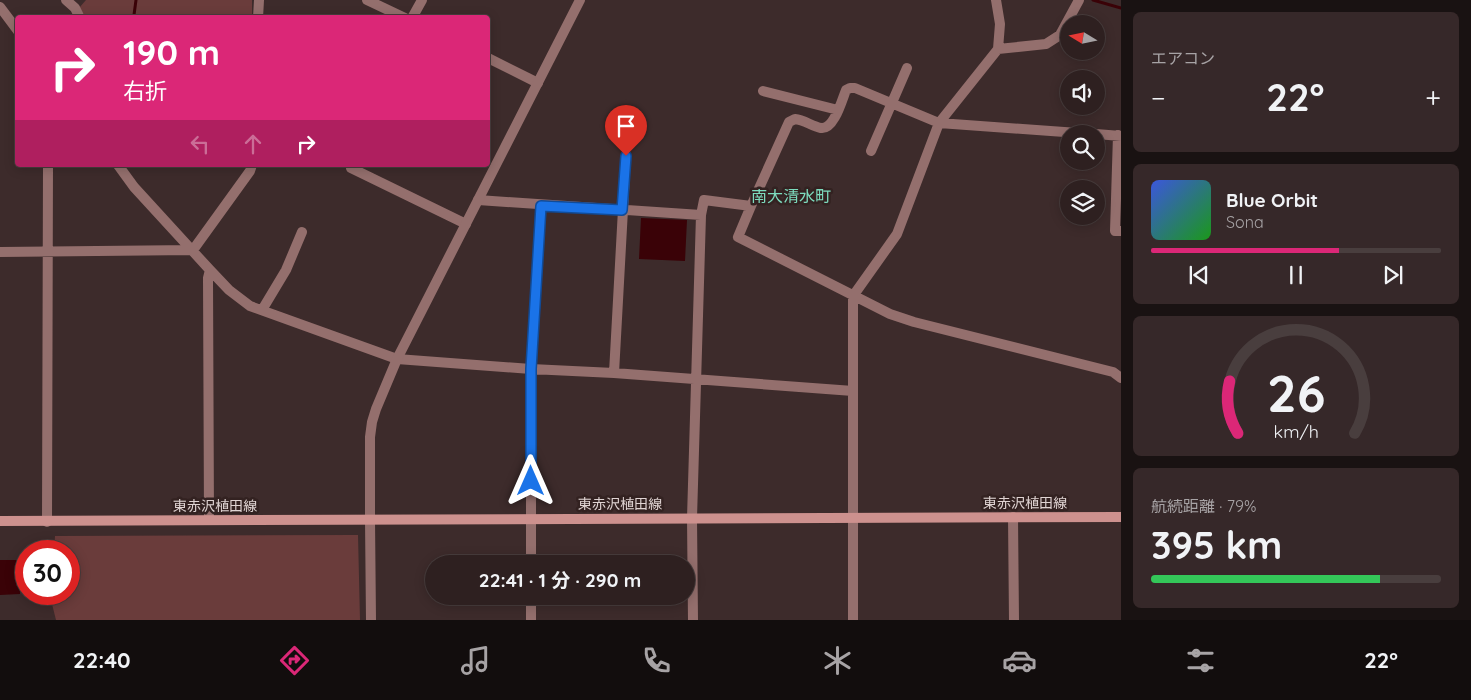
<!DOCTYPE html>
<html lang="ja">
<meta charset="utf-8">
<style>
:root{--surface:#2e2020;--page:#362829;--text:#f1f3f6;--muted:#a7a3a5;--line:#493e3e;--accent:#db2777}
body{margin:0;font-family:Quicksand,"Noto Sans JP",sans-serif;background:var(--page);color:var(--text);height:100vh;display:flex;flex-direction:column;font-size:19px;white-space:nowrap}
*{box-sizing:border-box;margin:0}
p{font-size:16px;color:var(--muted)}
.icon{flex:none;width:28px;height:28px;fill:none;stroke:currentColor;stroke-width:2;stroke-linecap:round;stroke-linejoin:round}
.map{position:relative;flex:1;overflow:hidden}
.drawer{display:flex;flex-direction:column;gap:12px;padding:12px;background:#191212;width:350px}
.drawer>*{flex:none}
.hud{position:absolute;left:15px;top:15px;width:475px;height:152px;border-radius:5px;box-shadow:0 2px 12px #0003,0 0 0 1px var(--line);background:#db2777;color:#fff;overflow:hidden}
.needle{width:32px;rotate:280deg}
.tools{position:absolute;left:1060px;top:15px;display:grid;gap:10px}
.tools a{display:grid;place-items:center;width:45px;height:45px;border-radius:50%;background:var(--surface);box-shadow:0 2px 12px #0003,0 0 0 1px var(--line);font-size:25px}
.speed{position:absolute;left:15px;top:540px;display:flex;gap:10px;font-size:25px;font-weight:700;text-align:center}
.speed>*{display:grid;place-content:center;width:65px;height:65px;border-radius:50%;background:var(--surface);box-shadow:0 2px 12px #0003,0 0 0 1px var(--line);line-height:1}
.speed .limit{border:8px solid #d22;background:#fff;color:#111}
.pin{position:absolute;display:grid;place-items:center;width:42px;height:42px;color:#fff;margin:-51px -21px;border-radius:50% 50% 50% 0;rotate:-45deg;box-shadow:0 0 5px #0007}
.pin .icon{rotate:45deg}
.me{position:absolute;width:55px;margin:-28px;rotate:0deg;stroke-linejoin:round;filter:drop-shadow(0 0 4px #0008)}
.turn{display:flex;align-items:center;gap:18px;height:105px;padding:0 25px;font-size:22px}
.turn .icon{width:65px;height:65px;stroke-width:2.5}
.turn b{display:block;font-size:35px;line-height:42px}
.lanes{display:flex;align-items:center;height:48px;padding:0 25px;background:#0003;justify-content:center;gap:25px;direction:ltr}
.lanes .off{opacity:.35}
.big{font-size:38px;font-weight:700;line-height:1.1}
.drawer .tile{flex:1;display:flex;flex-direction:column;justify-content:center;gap:8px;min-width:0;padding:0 18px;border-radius:8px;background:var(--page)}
.drawer .dial{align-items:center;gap:0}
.dial svg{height:130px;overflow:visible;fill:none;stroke:var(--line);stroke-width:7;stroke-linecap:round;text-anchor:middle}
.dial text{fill:var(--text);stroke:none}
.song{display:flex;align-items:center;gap:15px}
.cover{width:60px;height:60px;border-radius:8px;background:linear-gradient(135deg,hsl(230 70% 55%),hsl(120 70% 35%))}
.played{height:5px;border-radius:2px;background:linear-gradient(90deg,var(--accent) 65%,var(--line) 65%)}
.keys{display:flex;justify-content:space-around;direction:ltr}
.heat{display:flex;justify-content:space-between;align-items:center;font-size:28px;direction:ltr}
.charge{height:8px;border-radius:4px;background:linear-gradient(90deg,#34c759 79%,var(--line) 0)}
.trip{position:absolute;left:425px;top:555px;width:270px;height:50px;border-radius:25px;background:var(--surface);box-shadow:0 2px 12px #0003,0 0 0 1px var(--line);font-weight:700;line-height:50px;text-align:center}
.menu{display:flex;height:80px;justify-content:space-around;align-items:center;background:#120d0d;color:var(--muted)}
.menu .icon{width:35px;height:35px}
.menu .current{color:var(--accent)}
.menu b{font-size:22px;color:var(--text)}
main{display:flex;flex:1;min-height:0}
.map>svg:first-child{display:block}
.green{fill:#6a3c3b}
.water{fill:#3a0207}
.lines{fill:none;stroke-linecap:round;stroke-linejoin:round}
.stream{stroke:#3a0207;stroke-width:3}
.minor{stroke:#946f6d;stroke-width:10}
.tertiary{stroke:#946f6d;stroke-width:10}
.secondary{stroke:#cd918e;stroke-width:10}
.route-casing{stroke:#114b97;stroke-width:12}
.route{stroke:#1a73e8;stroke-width:9}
.labels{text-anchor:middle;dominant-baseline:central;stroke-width:5;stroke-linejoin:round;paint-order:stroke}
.street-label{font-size:14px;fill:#e0d4d3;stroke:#332221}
.quarter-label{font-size:16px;fill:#7ddcbe;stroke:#332221}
</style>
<main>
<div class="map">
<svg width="1121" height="620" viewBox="0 0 1121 620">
<rect width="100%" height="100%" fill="#3d2b2b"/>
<!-- green -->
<path class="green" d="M86 0H252V18L86 17 79 8Z
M358 535 360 620H56L52 604V594H69V551H54L55 536Z"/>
<!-- water -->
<path class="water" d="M641 218 687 220 685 261 639 259Z
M0 560H20V594L0 595Z"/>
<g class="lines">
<!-- stream -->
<path class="stream" d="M1093 0 1121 8
M135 18 134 15 136 0"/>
<!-- minor -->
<path class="minor" d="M66 0 75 8 80 18
M367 0 405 18
M0 7 18 31
M258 18 259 0
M412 18 422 0
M998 49 1046 44 1060 35 1079 0
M488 58 538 83
M763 91 838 110
M1092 134 939 123 855 88H850L846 90C842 100 834 130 821 128 812 126 804 120 795 119L789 122 751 206 738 237 890 314 914 322 1113 372 1121 378
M1096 134 1121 136
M1118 135 1115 231H1121
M871 151 907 68
M118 165 134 187 210 270 229 290 250 306 397 359 531 369 614 373 853 391
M351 168 466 224
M478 200 701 215 692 518 693 620
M701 215 704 200 751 206
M0 252 193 250 250 171 252 165
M262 310 286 270 302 232
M614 373 626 155
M1013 517 1014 620
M209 520 208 278 210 270
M370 520 371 620
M47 522 48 165
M531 564V369L541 206
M531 596V620
M853 620V296L897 234 939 123 998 49 1000 24 996 0"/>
<!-- tertiary -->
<path class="tertiary" d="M370 520V437L372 422 376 409 397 359 580 0"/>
<!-- secondary -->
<path class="secondary" d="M0 521 1121 517"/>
</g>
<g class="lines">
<!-- route casing -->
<g class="route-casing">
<path id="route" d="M531 481V369L541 206 622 210 626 156"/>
</g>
<!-- route -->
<use href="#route" class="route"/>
</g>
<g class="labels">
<!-- street labels -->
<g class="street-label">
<text x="1025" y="503">東赤沢植田線</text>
<text x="620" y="504">東赤沢植田線</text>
<text x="215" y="506">東赤沢植田線</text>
</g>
<!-- quarter labels -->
<g class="quarter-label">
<text x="791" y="196">南大清水町</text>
</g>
</g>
</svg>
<div class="tools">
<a><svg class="needle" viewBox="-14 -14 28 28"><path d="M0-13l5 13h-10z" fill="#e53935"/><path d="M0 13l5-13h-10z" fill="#a7a3a5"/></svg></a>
<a><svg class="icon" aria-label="sound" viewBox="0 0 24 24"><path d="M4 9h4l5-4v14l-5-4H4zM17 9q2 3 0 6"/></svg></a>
<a><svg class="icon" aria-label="search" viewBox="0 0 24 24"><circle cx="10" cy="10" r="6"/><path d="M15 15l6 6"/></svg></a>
<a><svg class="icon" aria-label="layers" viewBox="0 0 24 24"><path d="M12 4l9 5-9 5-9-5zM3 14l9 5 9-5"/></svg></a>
</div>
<div class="speed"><div class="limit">30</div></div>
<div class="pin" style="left:626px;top:156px;background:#d93025"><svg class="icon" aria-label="arrive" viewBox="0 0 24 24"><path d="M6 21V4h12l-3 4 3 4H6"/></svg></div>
<svg class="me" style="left:531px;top:481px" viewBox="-20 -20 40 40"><path d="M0-17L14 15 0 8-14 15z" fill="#1a73e8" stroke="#fff" stroke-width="4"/></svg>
<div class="trip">22:41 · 1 分 · 290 m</div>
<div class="hud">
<div class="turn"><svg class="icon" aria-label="right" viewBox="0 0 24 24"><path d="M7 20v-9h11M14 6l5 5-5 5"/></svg><div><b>190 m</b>右折</div></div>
<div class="lanes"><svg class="icon off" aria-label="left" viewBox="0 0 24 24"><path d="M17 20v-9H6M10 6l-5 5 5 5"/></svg><svg class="icon off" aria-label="ahead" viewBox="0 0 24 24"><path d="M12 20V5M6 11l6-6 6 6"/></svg><svg class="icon" aria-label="right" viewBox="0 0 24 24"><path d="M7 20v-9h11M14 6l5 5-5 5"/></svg></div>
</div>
</div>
<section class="drawer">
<div class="tile"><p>エアコン</p>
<div class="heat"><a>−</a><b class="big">22°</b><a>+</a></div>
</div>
<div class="tile">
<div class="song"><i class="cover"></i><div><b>Blue Orbit</b><p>Sona</p></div></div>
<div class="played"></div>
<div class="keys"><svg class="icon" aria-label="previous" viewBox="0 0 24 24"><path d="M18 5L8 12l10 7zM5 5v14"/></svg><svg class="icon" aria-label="pause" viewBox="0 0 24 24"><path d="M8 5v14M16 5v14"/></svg><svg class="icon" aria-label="next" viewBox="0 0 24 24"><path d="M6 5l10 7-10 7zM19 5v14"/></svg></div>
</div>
<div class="tile dial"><svg viewBox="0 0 100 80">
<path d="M14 69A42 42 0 1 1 86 69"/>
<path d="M14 69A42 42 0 0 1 9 37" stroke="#db2777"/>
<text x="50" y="56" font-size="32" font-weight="700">26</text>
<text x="50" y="72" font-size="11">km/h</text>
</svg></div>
<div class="tile"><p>航続距離 · 79%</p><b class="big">395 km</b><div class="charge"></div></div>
</section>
</main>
<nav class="menu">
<b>22:40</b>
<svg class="icon current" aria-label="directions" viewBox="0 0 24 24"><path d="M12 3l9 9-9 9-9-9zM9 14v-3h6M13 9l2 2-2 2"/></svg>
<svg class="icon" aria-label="music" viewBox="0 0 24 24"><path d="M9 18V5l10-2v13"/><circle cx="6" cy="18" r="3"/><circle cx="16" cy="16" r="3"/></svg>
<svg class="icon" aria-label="phone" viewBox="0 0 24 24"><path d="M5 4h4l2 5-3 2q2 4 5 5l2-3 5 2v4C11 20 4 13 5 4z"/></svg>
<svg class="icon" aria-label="climate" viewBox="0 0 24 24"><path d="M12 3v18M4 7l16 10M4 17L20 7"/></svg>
<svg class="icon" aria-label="car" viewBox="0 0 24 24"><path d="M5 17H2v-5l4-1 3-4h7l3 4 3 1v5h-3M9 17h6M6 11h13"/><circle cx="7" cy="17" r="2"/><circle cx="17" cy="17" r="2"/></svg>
<svg class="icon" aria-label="filters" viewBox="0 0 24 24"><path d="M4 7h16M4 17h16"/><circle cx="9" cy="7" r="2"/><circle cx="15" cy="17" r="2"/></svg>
<b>22°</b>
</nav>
